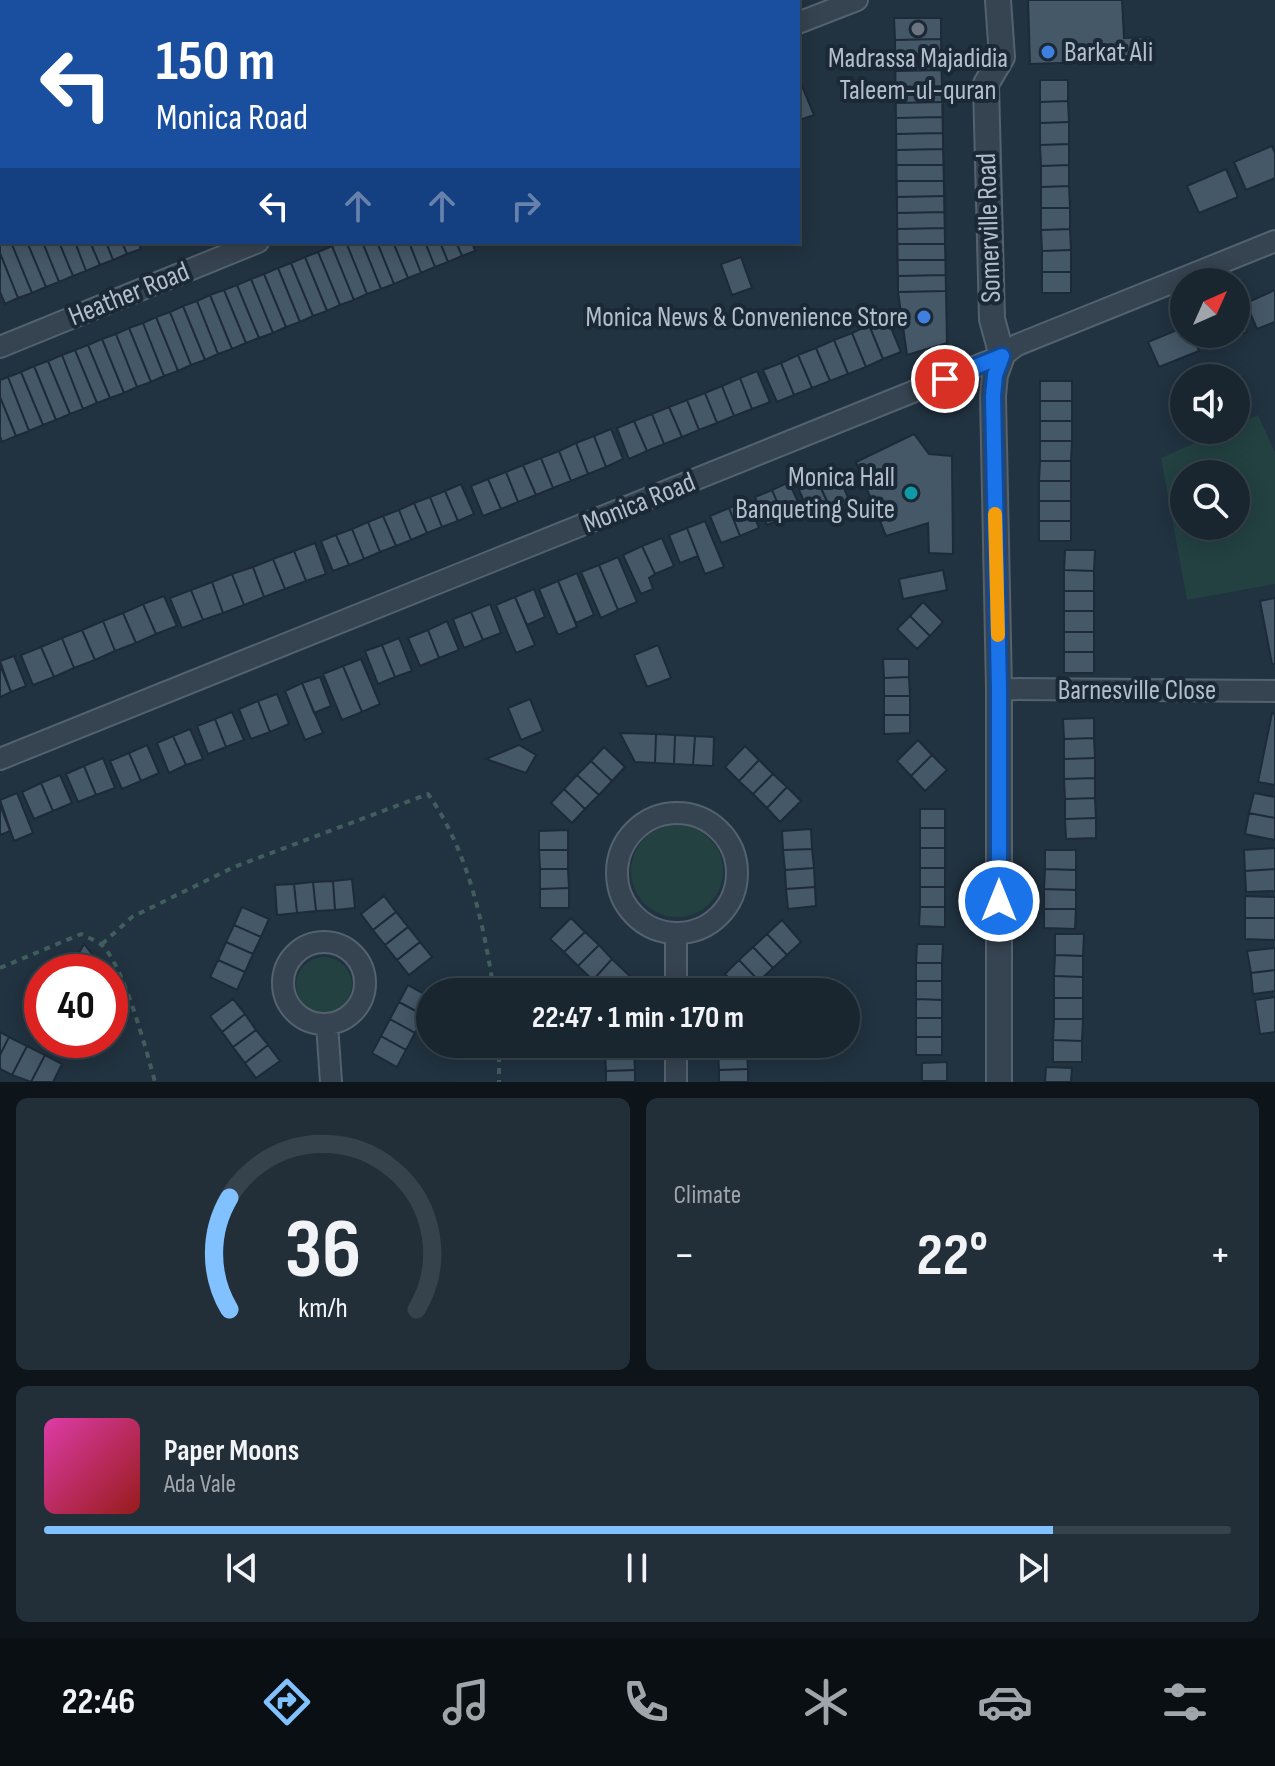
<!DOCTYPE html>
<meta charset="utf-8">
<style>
:root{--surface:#192630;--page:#222e38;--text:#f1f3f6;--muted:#9fa5ab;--line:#37434c;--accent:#82c1ff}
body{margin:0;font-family:"Sofia Sans Condensed",sans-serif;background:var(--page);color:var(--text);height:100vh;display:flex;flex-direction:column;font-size:30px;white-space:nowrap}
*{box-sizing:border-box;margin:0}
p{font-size:26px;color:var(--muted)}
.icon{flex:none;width:44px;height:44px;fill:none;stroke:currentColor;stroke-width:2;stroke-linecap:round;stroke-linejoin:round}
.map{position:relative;height:1082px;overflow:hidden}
.panel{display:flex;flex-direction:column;gap:16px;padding:16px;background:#0e151a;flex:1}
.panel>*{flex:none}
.hud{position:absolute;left:0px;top:0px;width:800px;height:244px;box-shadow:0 4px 20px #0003,0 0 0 2px var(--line);background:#1a4fa0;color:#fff;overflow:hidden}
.needle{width:52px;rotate:45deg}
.controls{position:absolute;left:1170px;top:268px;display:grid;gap:16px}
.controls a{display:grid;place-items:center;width:80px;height:80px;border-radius:50%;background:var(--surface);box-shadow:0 4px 20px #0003,0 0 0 2px var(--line);font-size:40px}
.speed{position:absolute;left:24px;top:954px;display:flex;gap:16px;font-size:40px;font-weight:700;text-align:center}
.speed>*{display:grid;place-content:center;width:104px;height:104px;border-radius:50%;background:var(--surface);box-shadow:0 4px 20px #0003,0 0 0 2px var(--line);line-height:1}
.speed .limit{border:12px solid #d22;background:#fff;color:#111}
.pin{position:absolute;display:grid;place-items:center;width:68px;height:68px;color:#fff;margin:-34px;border:4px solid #fff;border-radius:50%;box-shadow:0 2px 8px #0007}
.me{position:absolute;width:88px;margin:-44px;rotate:0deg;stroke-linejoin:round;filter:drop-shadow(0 0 6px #0008)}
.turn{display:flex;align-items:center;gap:28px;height:168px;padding:0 24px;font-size:36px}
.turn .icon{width:104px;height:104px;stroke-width:2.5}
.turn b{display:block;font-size:56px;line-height:68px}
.lanes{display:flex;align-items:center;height:76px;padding:0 24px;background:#0003;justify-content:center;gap:40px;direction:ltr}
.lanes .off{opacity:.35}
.big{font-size:60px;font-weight:700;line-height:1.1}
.panel .tile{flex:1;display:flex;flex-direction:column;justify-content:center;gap:12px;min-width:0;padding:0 28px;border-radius:12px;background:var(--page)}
.panel .dial{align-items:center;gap:0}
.dial svg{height:208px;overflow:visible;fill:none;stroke:var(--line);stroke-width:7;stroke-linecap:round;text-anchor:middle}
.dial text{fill:var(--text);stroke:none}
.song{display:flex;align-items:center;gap:24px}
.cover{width:96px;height:96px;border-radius:12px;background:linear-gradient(135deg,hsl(320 70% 55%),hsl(0 70% 35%))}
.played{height:8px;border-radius:4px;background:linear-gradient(90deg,var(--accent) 85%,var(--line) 85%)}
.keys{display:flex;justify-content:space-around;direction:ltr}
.heat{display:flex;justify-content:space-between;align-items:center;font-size:44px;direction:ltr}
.panel .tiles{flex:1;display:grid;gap:16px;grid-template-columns:1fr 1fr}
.tile:last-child{grid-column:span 2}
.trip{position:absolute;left:416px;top:978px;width:444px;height:80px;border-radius:40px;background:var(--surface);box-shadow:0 4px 20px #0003,0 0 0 2px var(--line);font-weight:700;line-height:80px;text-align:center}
.menu{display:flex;height:128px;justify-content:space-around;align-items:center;background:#0a0f13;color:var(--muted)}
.menu .icon{width:56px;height:56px}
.menu .selected{color:var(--accent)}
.menu b{font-size:36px;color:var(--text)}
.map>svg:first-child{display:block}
.green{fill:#234141;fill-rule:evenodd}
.building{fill:#455867;stroke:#1d2a37;stroke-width:2}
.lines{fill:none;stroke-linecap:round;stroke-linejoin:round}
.minor-casing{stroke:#54616e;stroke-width:24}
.tertiary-casing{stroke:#54616e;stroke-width:28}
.path{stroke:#415d5d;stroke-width:4;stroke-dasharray:6 6;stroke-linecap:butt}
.minor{stroke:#364350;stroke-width:20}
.tertiary{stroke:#364350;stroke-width:24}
.route-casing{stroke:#114b97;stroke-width:20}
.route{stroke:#1a73e8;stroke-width:14}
.slow{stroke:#f59e0b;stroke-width:14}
.worship-dot{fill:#6b7280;stroke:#1b2835;stroke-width:3}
.shop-dot{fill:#3f7fe0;stroke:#1b2835;stroke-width:3}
.culture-dot{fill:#0f9aa8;stroke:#1b2835;stroke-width:3}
.labels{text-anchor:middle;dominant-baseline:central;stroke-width:8;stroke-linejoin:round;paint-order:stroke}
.poi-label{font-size:28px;fill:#b2becb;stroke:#1b2835;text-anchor:end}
.street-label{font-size:28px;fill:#b2becb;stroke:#1b2835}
</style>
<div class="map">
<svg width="1275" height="1082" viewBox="0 0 1275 1082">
<rect width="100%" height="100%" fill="#213240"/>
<!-- green -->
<path class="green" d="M1258 415 1275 452V584L1187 600 1161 458 1224 430H1236V425ZM1184 474H1236V526H1184Z
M631 871a46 46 0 1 1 92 0a46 46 0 1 1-92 0Z
M296 985a28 28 0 1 1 56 0a28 28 0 1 1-56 0Z"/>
<!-- building -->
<path class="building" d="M1028 0H1122L1124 38 1150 37 1151 60 1030 64Z
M894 18H941V39L895 40Z
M941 39 946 291 898 292 895 40Z
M942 54V70L895 71V55Z
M942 70V86L895 87V71Z
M798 76 814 115 800 120 798 115Z
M1040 80H1068V101L1040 102Z
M942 86 943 102 895 103V87Z
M1068 101 1069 122 1040 123V102Z
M943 102V117L896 118 895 103Z
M943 117V133L896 134V118Z
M1069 122V144L1040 145V123Z
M943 133V149L896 150V134Z
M1069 144V165L1041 166 1040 145Z
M1272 146 1275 153V178L1246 190 1234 162Z
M943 149 944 165H896V150Z
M896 165H944V181H896Z
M1069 165V186L1041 187V166Z
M1226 169 1238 197 1199 213 1187 186Z
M896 181H944L945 196 897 197Z
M1069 186 1070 208H1041V187Z
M945 196V212L897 213V197Z
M1041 208H1070V229L1041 230Z
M945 212V228L897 229V213Z
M945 228V244H897V229Z
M1070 229 1071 250 1042 251 1041 230Z
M5 242H11L32 293 18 298 0 253V244Z
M11 242H27L46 287 32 293Z
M27 242H43L59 282 46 287Z
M43 242H59L73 276 59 282Z
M59 242H75L86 271 73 276Z
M75 242H90L100 265 86 271Z
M90 242H106L113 260 100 265Z
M106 242H122L127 254 113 260Z
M122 242H138L141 249 127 254Z
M342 242H346L367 294 354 300 332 246Z
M346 242H362L381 289 367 294Z
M362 242H377L394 284 381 289Z
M377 242H393L408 278 394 284Z
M393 242H409L421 273 408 278Z
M409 242H425L435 267 421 273Z
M425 242H440L448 262 435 267Z
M440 242H456L462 256 448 262Z
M456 242H472L475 251 462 256Z
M897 244H945L946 260H897Z
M332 246 354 300 340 305 318 252Z
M1071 250V272H1042V251Z
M318 252 340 305 327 311 305 257Z
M0 253 18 298 5 304 0 292Z
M305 257 327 311 313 316 291 263Z
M741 257 752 288 732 295 721 264Z
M897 260H946V275L898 276Z
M291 263 313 316 300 322 278 268Z
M278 268 300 322 286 327 264 274Z
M1042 272H1071V293H1042Z
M264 274 286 327 273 333 251 279Z
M946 275V291L898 292V276Z
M251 279 273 333 259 338 237 285Z
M237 285 259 338 246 343 224 290Z
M224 290 246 343 232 349 210 295Z
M1275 290V322L1257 329 1246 303Z
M946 291 947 343 907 355 898 292Z
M210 295 232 349 218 354 197 301Z
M197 301 218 354 205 360 183 306Z
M183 306 205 360 191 365 170 312Z
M1237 307 1247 332 1209 348 1203 334H1236Z
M170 312 191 365 178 371 156 317Z
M156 317 178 371 164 376 143 323Z
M887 318 901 352 883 359 869 325Z
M143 323 164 376 151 382 129 328Z
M869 325 883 359 866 367 852 333Z
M1184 327V334H1192L1199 351 1159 367 1148 342Z
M129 328 151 382 137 387 116 334Z
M852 333 866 367 848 374 834 340Z
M116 334 137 387 124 393 102 339Z
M102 339 124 393 110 398 88 345Z
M834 340 848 374 830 381 816 348Z
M88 345 110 398 97 403 75 350Z
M816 348 830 381 812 388 798 355Z
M75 350 97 403 83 409 62 355Z
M62 355 83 409 70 414 48 361Z
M798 355 812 388 794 395 781 363Z
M48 361 70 414 56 420 34 366Z
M781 363 794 395 777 402 763 370Z
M34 366 56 420 43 425 21 372Z
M757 371 770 402 752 409 740 378Z
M21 372 43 425 29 431 8 377Z
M8 377 29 431 16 436 0 397V380Z
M740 378 752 409 734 416 722 386Z
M1040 381H1072V401H1040Z
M722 386 734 416 717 423 705 393Z
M705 393 717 423 699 430 687 400Z
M0 397 16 436 2 442 0 436Z
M687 400 699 430 682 437 669 407Z
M1040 401H1072V421H1040Z
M669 407 682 437 664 444 652 414Z
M652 414 664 444 647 451 634 421Z
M634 421 647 451 629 459 617 428Z
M1040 421H1072V441H1040Z
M611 429 623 459 606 467 594 436Z
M914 434 929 454 952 456 953 554 929 553 928 523 886 536 856 462Z
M594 436 606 467 588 474 576 443Z
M1040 441H1072L1071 461H1040Z
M576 443 588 474 571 481 559 451Z
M559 451 571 481 553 488 541 458Z
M541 458 553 488 536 495 523 465Z
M1040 461H1071V481H1039Z
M833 464 852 506 833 515 814 473Z
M523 465 536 495 518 502 506 472Z
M506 472 518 502 501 509 488 479Z
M814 473 828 503 808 511 795 480Z
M488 479 501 509 483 516 471 486Z
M1039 481H1071V501H1039Z
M789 482 802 511 784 518 772 490Z
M461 484 474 514 458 521 445 491Z
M772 490 784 518 767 525 755 497Z
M445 491 458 521 442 527 430 497Z
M430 497 442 527 427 533 414 503Z
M748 500 759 528 740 536 729 508Z
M1039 501H1071V521H1039Z
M414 503 427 533 411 540 399 510Z
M729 508 740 536 721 543 710 516Z
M399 510 411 540 396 546 383 516Z
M383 516 396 546 380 552 368 522Z
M705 521 724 567 705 574 687 528Z
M1039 521H1071V541H1039Z
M368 522 380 552 364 559 352 529Z
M687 528 698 556 680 563 669 535Z
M352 529 364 559 349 565 336 535Z
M336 535 349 565 333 571 321 541Z
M662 538 674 566 655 574 642 546Z
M315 543 326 574 306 581 294 551Z
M642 546 655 574 649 578 653 589 641 594 623 555Z
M1065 550H1095L1094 571 1064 570Z
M294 551 306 581 285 589 273 559Z
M618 557 637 602 618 610 599 565Z
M273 559 285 589 264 597 253 567Z
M599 565 618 610 601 618 581 572Z
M253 567 264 597 244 605 232 574Z
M943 570 947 590 903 599 899 579Z
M1064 570 1094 571V591H1064Z
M577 573 594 615 576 623 558 581Z
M232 574 244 605 223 613 212 582Z
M558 581 577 627 558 635 539 589Z
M212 582 223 613 203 620 191 590Z
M534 589 545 617 527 625 515 597Z
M191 590 203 620 182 628 170 598Z
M1064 591H1094V611H1064Z
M164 596 177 626 156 634 143 604Z
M515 597 535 645 516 653 496 605Z
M1275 598V664H1272L1260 601Z
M923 602 943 622 930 636 910 616Z
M143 604 156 634 136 643 123 613Z
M490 604 501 633 483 640 471 612Z
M1064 611H1094V632H1064Z
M471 612 483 640 464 648 453 619Z
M123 613 136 643 115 651 103 621Z
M910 616 930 636 917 649 897 629Z
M103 621 115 651 95 660 82 630Z
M447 621 459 650 439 658 428 630Z
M82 630 95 660 74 668 62 638Z
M428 630 439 658 420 666 408 638Z
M1064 632H1094V652H1064Z
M62 638 74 668 54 677 41 647Z
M399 638 412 671 395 677 382 645Z
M382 645 395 677 378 684 365 651Z
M658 645 671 678 647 687 634 655Z
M41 647 54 677 33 685 21 655Z
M1064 652H1094V673H1064Z
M14 656 26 686 11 692 0 661Z
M361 659 380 704 362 712 343 666Z
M883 659H909V677L884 678Z
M0 665 11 692 0 697Z
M343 666 362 712 342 720 323 674Z
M320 677 331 706 314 713 302 683Z
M909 677 910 696H884V678Z
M302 683 323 733 305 740 285 691Z
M277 694 289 724 270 732 258 701Z
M884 696H910V715H884Z
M530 699 543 731 521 740 508 708Z
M258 701 270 732 251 739 239 709Z
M232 712 244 740 226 747 215 719Z
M1272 713 1275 714V785L1258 782Z
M884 715H910V733L884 734Z
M1094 718V738L1064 739 1063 719Z
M215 719 226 747 208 754 197 726Z
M190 729 203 759 186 765 173 736Z
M620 733 656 734 655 763 635 762Z
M656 734 675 735 674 764 655 763Z
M675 735 695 736 693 765 674 764Z
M173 736 186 765 169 773 157 743Z
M695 736 714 737 713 766 693 765Z
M1094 738 1095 758 1064 759V739Z
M918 740 932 755 911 776 897 761Z
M147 745 159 773 141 781 129 753Z
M519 745 536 755 526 773 486 759Z
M745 746 759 760 739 781 725 767Z
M604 747 625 767 612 781 591 761Z
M129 753 141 781 122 789 110 761Z
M932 755 947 770 925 791 911 776Z
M103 758 115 788 96 795 84 766Z
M1095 758V778L1064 779V759Z
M759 760 773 774 753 794 739 781Z
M591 761 612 781 599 795 577 775Z
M84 766 96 795 78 802 66 774Z
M773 774 787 787 767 808 753 794Z
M60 775 72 803 53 811 41 783Z
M577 775 599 795 585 809 564 789Z
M1095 778V798L1065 799 1064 779Z
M41 783 53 811 34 819 22 792Z
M787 787 801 801 780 822 767 808Z
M564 789 585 809 572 823 551 803Z
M17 793 33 833 14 841 0 800Z
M1254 793 1275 797V818L1249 813Z
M1095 798 1096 818 1065 819V799Z
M0 805 10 831 0 835Z
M920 809H945V828H920Z
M1249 813 1275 818V840L1245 834Z
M1096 818V838L1066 839 1065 819Z
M920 828H945V848H920Z
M811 829 812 849 783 850 782 831Z
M568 830V850H539V831Z
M920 848H945V868H920Z
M1275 848V869L1245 871 1244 850Z
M812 849 814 868 785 870 783 850Z
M539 850H568V869H540Z
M1045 850H1076V870L1045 869Z
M814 868 815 887 786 889 785 870Z
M920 868H945V887H920Z
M540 869H568L569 888 540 889Z
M1045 869 1076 870V890L1044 889Z
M1275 869V891L1246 892 1245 871Z
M352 879 355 908 335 910 333 881Z
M333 881 335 910 316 911 313 882Z
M313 882 316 911 297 913 294 884Z
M294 884 297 913 277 915 275 885Z
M815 887 816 906 788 909 786 889Z
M920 887H945V907H920Z
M569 888V908H540V889Z
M1044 889 1076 890V909H1044Z
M384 896 396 912 373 930 361 914Z
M1245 896 1275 897V918H1245Z
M242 907 269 919 261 937 234 925Z
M920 907H945V927L919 926Z
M1044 909H1076L1075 929 1044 928Z
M396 912 408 927 385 945 373 930Z
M571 918 585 932 564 952 550 939Z
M1245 918H1275V940L1245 939Z
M782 920 801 942 787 955 767 934Z
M234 925 261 937 253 954 226 942Z
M408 927 420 942 397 960 385 945Z
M585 932 599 945 578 966 564 952Z
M767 934 787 955 773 968 753 947Z
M1055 934H1084L1083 956 1055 955Z
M226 942 253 954 245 972 218 960Z
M420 942 432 957 409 975 397 960Z
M84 944 106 972H68Z
M917 944H943L942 963H916Z
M599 945 612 959 593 980 578 966Z
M753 947 773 968 759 981 739 960Z
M1275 948V970L1251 973 1247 951Z
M1055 955 1083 956V977L1054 976Z
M612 959 635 981 625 992H606L593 980Z
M218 960 245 972 237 990 210 977Z
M739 960 759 981 748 992H742L725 974Z
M916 963H942V981H916Z
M1275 970V991L1253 994 1251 973Z
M1054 976 1083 977V998H1054Z
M916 981H942V1000L916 999Z
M408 985 430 997V1006L425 1016 399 1002Z
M1275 997V1032L1260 1034 1255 1000Z
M1054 998H1083V1019H1054Z
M233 999 245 1014 222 1032 210 1016Z
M916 999 942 1000V1018H916Z
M399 1002 425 1016 415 1033 390 1019Z
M245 1014 256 1030 233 1047 222 1032Z
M916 1018H942V1037H916Z
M390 1019 415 1033 406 1050 381 1036Z
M1054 1019H1083L1082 1041 1053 1040Z
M256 1030 268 1045 245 1063 233 1047Z
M0 1032 9 1037 0 1055Z
M381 1036 406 1050 397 1067 372 1053Z
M9 1037 27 1046 12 1075 0 1069V1055Z
M916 1037H942V1055H916Z
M1053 1040 1082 1041V1062H1053Z
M605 1044H634V1051H605Z
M718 1044H747V1050L718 1051Z
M268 1045 280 1061 256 1078 245 1063Z
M27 1046 45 1055 31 1082 12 1075Z
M747 1050 748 1069 719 1070 718 1051Z
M605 1051H634L635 1070 606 1071Z
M45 1055 62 1064 53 1082H31Z
M947 1062V1081H922V1063Z
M1046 1067 1072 1068 1071 1082H1045Z
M748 1069V1082H719V1070Z
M635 1070V1082H606V1071Z"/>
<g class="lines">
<!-- minor casing -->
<g class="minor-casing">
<path id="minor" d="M798 23 857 0
M0 347 258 242
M999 689 1275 691
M0 759 1002 356 1017 345 1275 241
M617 873a60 60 0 1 1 120 0a60 60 0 1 1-120 0Z
M676 935V992
M283 983a41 41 0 1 1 82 0a41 41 0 1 1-82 0Z
M327 1024 331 1082
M676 1044V1082"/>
</g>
<!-- tertiary casing -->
<g class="tertiary-casing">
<path id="tertiary" d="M998 0 1002 57 986 84 992 319 1002 356 995 375 993 396 999 689V1082"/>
</g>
<!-- path -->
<path class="path" d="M102 944 132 917 234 867 428 794C468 850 484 925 494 992
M0 968 81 934C88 938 98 941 103 946 125 970 146 1049 155 1082
M499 1044V1082"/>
<!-- minor -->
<use href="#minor" class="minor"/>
<!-- tertiary -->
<use href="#tertiary" class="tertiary"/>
</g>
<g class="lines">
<!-- route casing -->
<g class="route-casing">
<path id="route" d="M945 379 1002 356 995 375 993 396 999 689V901"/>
</g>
<!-- route -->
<use href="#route" class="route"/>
<!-- slow -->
<path class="slow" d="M995 514 998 635"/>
</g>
<!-- markers -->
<circle class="worship-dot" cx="918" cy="29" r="8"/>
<g class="shop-dot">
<circle cx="1048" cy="52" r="8"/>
<circle cx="924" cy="317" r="8"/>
</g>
<circle class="culture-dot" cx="911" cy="493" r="8"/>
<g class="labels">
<!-- poi labels -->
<g class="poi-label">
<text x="1064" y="52" text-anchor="start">Barkat Ali</text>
<text x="918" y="58" text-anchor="middle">Madrassa Majadidia<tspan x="918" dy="32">Taleem-ul-quran</tspan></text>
<text x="908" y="317">Monica News &amp; Convenience Store</text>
<text x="895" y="477">Monica Hall<tspan x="895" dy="32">Banqueting Suite</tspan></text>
</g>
<!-- street labels -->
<g class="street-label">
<text transform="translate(989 228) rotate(-92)">Somerville Road</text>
<text transform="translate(129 294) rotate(-22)">Heather Road</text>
<text transform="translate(639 503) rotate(-22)">Monica Road</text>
<text x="1137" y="690">Barnesville Close</text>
</g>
</g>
</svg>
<div class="controls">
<a><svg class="needle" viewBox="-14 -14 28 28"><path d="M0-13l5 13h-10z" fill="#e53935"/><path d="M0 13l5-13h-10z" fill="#9fa5ab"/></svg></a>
<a><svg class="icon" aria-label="sound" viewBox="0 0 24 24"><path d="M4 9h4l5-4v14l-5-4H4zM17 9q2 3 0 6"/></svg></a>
<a><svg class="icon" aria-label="search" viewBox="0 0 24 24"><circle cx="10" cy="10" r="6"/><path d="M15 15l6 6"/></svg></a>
</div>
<div class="speed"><div class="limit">40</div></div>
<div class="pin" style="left:945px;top:379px;background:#d93025"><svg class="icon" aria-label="arrive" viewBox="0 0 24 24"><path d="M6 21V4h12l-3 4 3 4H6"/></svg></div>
<svg class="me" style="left:999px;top:901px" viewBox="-20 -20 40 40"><circle r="17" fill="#1a73e8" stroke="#fff" stroke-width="3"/><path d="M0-11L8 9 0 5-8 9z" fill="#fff"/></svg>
<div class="trip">22:47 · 1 min · 170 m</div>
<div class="hud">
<div class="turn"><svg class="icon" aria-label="left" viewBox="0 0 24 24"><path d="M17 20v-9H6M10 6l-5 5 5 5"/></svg><div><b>150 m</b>Monica Road</div></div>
<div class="lanes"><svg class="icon" aria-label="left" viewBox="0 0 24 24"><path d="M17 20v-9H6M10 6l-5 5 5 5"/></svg><svg class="icon off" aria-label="ahead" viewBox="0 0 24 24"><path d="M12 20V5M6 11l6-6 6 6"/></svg><svg class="icon off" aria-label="ahead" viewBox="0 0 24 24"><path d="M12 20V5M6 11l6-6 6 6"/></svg><svg class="icon off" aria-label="right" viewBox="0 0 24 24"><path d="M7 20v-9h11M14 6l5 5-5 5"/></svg></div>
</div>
</div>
<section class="panel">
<div class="tiles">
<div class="tile dial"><svg viewBox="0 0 100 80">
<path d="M14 69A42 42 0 1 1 86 69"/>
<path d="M14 69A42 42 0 0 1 14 26" stroke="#82c1ff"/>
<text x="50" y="56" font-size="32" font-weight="700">36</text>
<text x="50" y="72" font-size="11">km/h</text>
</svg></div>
<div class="tile"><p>Climate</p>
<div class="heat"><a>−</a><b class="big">22°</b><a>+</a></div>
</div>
<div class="tile">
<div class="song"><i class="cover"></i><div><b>Paper Moons</b><p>Ada Vale</p></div></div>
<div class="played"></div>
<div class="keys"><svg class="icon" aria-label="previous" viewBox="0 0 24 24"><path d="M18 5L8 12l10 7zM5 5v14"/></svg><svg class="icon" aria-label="pause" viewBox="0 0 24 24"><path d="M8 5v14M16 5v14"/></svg><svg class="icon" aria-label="next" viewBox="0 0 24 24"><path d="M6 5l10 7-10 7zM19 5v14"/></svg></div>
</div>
</div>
</section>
<nav class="menu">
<b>22:46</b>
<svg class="icon selected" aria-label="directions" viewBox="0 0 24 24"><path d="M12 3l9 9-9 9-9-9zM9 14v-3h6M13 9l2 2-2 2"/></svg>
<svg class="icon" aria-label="music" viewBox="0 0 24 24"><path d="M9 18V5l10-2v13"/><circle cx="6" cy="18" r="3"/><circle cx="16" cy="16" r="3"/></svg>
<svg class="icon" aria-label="phone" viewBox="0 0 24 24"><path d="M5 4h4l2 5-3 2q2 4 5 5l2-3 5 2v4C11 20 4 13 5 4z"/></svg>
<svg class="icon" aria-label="climate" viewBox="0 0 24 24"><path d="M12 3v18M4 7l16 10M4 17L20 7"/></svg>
<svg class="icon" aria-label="car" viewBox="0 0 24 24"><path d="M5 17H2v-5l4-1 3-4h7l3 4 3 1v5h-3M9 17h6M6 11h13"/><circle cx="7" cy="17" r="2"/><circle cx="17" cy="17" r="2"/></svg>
<svg class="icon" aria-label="filters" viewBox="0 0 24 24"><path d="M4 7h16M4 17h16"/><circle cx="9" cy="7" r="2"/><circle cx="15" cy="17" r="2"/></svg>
</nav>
